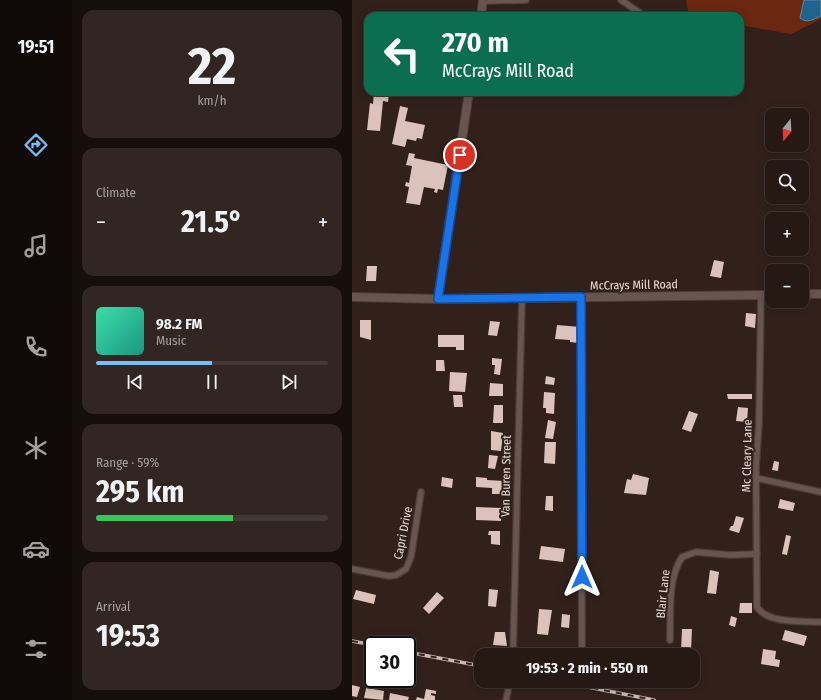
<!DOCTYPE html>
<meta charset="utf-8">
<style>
:root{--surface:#261914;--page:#322622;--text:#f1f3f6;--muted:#a4a0a0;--line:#423834;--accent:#73c0f6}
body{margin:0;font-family:"Fira Sans Condensed",sans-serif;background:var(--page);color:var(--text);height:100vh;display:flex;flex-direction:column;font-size:15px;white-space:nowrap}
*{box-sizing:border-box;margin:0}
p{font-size:13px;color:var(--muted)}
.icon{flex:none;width:22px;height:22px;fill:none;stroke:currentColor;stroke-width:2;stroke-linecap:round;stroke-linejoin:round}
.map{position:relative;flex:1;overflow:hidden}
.drawer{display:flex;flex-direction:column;gap:10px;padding:10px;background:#150e0b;width:280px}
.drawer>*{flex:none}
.hud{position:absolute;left:12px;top:12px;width:380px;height:84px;border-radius:12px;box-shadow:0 2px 10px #0003,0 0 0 1px var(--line);background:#0b6e4f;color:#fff;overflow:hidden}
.needle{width:26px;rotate:198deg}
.tools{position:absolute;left:413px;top:108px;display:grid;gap:8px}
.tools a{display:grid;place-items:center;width:44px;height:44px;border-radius:8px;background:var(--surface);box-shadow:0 2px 10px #0003,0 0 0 1px var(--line);font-size:20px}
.speed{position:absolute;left:12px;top:636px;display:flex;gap:8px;font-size:20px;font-weight:700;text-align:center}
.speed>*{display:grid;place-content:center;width:52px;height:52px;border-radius:50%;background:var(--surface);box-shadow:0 2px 10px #0003,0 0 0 1px var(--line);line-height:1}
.speed .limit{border:2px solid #111;border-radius:6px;background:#fff;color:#111}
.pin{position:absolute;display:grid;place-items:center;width:34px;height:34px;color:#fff;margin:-17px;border:2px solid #fff;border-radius:50%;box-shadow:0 1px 4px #0007}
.me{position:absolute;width:44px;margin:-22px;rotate:0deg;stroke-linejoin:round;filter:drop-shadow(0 0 3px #0008)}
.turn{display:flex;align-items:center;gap:14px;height:84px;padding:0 12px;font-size:18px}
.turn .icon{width:52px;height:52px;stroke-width:2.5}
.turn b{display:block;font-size:28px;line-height:34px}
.big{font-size:30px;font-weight:700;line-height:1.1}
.drawer .card{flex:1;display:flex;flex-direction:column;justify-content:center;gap:6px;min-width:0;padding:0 14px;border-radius:12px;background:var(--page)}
.drawer .dial{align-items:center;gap:0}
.dial b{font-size:52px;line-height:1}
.song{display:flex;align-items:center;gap:12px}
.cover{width:48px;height:48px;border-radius:6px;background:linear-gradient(135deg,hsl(160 70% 55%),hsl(170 70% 35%))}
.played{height:4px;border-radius:2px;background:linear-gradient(90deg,var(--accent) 50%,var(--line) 50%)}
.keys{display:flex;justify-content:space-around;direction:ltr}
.heat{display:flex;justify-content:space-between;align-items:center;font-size:22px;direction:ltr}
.charge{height:6px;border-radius:3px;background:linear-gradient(90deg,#34c759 59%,var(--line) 0)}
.trip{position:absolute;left:122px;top:648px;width:226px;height:40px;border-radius:12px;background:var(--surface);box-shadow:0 2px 10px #0003,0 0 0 1px var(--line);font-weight:700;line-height:40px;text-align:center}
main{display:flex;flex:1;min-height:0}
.tabs{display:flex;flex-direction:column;width:72px;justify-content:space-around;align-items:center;background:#0f0a08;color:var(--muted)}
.tabs .icon{width:28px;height:28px}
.tabs .active{color:var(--accent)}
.tabs b{font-size:18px;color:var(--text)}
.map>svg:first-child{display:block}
.green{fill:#6b270f}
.water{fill:#1f648e;stroke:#5c88a4}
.building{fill:#dbc3bc}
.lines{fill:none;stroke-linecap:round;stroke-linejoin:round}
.street-casing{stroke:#4b3c38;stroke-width:8}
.secondary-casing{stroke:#4b3c38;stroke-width:10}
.street{stroke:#69554f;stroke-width:5.5}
.secondary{stroke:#69554f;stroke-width:8}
.rail-casing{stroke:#c8bab6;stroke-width:3.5}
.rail{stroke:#32211b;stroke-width:2;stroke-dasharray:6;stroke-linecap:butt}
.route-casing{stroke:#114b97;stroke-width:10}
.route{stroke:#1a73e8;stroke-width:7}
.labels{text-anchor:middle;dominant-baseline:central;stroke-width:4;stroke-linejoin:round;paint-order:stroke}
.street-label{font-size:12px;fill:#e9dcd8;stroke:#32211b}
</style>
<main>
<nav class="tabs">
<b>19:51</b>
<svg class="icon active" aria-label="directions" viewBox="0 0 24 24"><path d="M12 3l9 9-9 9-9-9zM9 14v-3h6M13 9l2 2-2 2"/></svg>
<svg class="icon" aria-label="music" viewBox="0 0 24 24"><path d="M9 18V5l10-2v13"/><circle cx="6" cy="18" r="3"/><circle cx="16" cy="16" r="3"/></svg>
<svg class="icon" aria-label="phone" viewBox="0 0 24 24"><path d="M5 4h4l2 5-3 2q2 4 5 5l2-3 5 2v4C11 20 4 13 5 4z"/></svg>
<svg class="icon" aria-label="climate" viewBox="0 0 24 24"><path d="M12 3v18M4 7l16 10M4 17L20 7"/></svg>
<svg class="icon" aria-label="car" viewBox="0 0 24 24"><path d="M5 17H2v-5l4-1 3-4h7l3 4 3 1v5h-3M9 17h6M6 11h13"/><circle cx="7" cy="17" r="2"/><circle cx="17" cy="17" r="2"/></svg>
<svg class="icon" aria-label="filters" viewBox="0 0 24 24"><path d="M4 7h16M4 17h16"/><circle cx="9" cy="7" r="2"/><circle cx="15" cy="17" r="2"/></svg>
</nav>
<section class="drawer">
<div class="card dial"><b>22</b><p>km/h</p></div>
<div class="card"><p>Climate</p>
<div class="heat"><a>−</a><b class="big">21.5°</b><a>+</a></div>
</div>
<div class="card">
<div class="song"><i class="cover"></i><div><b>98.2 FM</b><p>Music</p></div></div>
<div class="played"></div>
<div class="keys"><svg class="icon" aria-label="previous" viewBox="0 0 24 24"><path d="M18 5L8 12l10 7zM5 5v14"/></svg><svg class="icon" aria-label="pause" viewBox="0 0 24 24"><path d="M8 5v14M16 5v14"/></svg><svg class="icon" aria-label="next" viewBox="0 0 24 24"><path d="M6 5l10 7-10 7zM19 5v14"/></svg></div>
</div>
<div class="card"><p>Range · 59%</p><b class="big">295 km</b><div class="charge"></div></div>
<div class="card"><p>Arrival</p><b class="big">19:53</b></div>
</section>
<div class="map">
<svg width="469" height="700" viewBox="0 0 469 700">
<rect width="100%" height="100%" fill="#32211b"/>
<!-- green -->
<path class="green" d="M334 0H469V19L439 34 388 25V16H337Z"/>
<!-- water -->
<path class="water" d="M452 0H469V16C462 19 455 24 448 18Z"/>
<!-- building -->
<path class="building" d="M22 92H37L36 102 31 101 28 131 15 130 18 103 21 104Z
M48 106 56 108 53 121 73 125 70 139 65 138 64 141 55 139 53 147 40 144Z
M57 153 63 154 62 158 96 165 91 190 86 189 85 193 82 192 83 189 72 187 68 205 54 203 57 187 53 186 54 182 57 183 60 166 54 165Z
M362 260 372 262 369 278 358 276Z
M15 266H25L24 281H14Z
M394 313 404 314 403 328 393 326Z
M8 320H19V340L8 337Z
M138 321 148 322 145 336 136 335Z
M205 325 228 327 226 343 218 342V340L203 339Z
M86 335H112V350H104V347H86Z
M140 358 150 359 148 375 142 374 143 365H140Z
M84 360H92L93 371H84Z
M98 372 115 373 113 392 97 391Z
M194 376 203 378 202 385 193 384Z
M138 383 151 384V396H137Z
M192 392 203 393 202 414 194 413V408H191Z
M375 394H400V399H376Z
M101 395H110L111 407H102Z
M142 405H151V423H141Z
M386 407 396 408 395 422 384 421Z
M337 411 346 414 339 432 330 429Z
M196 420 204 422 201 439 193 438Z
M139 431 151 433 149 451 139 450Z
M193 442H204L203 464 192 463Z
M137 455 146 456 143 469 136 468Z
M422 461 427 462 426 471 420 470Z
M281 474 297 478 294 495 272 493 275 479 279 480Z
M90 477 101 479 100 488 89 486Z
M124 477 135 478V480L152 481 151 494H140V488L124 487Z
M194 496H201V511L193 510Z
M428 499 443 503 441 511 426 508Z
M124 507 150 508 149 521 124 520Z
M384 516 392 518 387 533 377 530 379 526H381Z
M137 531H148V545L139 544V535H136Z
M434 535 439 536 435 555 430 554Z
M189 546 213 549 211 562 187 559Z
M358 570 367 572 364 594 355 593Z
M137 589 146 590 144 607 136 606Z
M4 590 24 595 22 604 1 599Z
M85 592 92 598 77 614 71 608Z
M388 603H400V613H387Z
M187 609 200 610 196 635 185 634Z
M210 614 218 615 217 628 209 627Z
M379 616 385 618 383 627 377 625Z
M330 629H340L339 651H329Z
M433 630 455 636 452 646 430 640Z
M143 632H153L155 646 141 645Z
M183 647 195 648 194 655 183 654Z
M411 649 424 651 423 659 428 660 427 667 409 664Z
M15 684 22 686 21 689 32 691 31 700 12 698Z
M0 685 8 687 5 697 0 696Z
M74 689 84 691V694L79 693V695L83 696V700H64L65 697 72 699Z
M38 693 57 697 56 700H37Z"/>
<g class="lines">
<!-- street casing -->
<g class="street-casing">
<path id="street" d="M269 0 291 15
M131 1 174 0
M409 295 407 423 404 467 405 607C416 624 450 621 469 622
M229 297 230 655
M404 478 469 492
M0 569 37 576 44 575 54 569 59 557 69 492
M318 640C319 613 315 580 330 557L344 552 378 555 405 554
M161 655 170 298
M154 700 158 681"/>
</g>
<!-- secondary casing -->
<g class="secondary-casing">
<path id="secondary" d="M129 16 131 0
M450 294H469
M0 297 86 299 420 295
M86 299 117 92"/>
</g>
<!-- street -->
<use href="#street" class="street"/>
<!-- secondary -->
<use href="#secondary" class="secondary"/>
<!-- rail casing -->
<g class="rail-casing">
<path id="rail" d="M0 641 21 645
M55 652 129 666
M205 681 302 700"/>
</g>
<!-- rail -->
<use href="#rail" class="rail"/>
</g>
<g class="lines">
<!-- route casing -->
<g class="route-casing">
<path id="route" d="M108 155 86 299 229 297 230 577"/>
</g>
<!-- route -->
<use href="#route" class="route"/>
</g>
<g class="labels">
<!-- street labels -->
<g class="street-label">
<text transform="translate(282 285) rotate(-1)">McCrays Mill Road</text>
<text transform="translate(395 456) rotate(-89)">Mc Cleary Lane</text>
<text transform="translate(154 476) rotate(-89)">Van Buren Street</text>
<text transform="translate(51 533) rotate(-79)">Capri Drive</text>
<text transform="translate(311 594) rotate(-84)">Blair Lane</text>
</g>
</g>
</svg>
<div class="tools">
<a><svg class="needle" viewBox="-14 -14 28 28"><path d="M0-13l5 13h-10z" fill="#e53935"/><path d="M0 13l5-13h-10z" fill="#a4a0a0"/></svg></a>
<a><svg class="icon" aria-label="search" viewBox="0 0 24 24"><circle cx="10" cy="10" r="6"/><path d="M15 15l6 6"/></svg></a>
<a>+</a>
<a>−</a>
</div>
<div class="speed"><div class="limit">30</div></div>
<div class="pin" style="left:108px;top:155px;background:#d93025"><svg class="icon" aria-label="arrive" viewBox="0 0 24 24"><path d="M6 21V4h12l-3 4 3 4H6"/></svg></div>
<svg class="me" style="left:230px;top:577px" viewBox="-20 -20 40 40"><path d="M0-17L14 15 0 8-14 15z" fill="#1a73e8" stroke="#fff" stroke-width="4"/></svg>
<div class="trip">19:53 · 2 min · 550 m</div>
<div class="hud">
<div class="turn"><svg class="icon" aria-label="left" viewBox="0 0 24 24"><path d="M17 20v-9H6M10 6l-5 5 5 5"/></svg><div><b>270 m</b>McCrays Mill Road</div></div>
</div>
</div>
</main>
